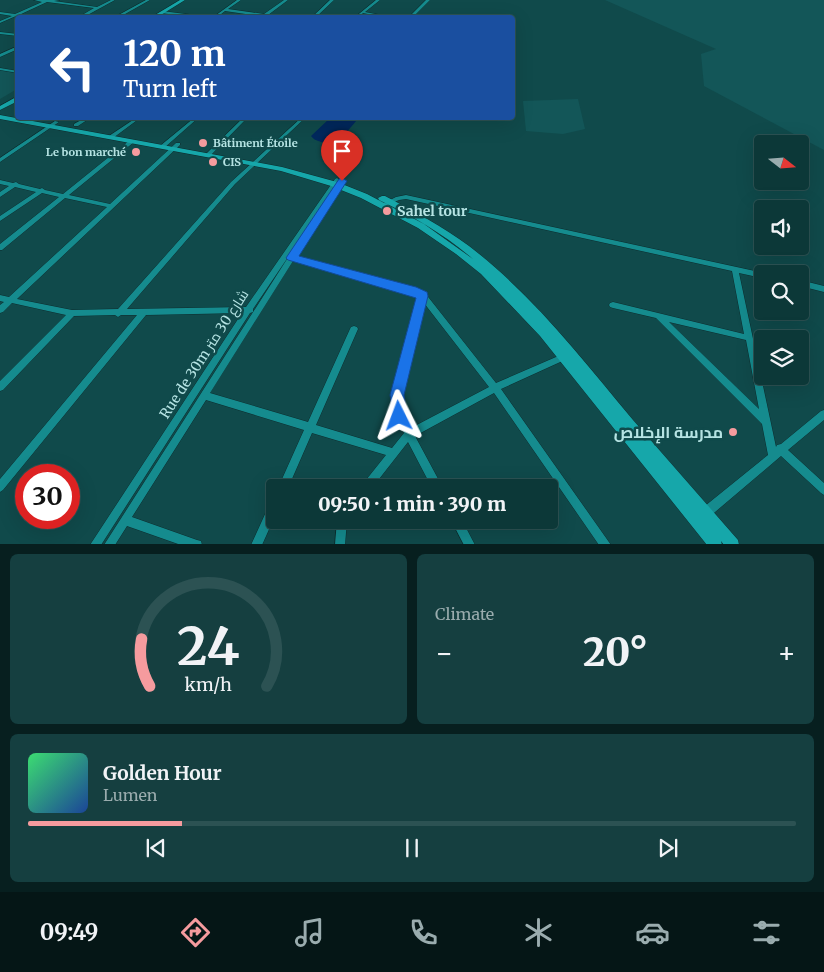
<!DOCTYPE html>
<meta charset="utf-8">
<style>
:root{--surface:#0c3838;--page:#153f40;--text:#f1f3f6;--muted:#9aacae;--line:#2c5253;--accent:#f59b9e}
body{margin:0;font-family:Merriweather,Cairo,serif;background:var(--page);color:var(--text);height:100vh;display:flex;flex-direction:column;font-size:19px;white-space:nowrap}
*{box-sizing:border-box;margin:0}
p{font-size:16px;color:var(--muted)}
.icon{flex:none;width:28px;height:28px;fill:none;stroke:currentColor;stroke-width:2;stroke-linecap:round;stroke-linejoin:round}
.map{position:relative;height:544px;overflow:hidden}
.details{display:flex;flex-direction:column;gap:10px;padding:10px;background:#071f1f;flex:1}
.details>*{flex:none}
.hud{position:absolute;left:15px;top:15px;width:500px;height:105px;border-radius:5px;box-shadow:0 5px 20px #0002,0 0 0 1px var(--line);background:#1a4fa0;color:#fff;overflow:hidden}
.needle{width:32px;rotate:107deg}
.controls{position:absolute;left:754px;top:135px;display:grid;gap:10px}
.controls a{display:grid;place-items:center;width:55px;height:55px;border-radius:5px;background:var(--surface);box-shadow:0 5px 20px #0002,0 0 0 1px var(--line);font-size:25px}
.speed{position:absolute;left:15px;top:464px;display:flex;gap:10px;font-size:25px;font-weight:700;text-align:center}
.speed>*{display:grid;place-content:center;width:65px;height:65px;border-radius:50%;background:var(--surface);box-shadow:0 5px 20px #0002,0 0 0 1px var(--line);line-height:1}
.speed .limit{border:8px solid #d22;background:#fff;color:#111}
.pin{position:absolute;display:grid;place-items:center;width:42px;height:42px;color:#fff;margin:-51px -21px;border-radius:50% 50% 50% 0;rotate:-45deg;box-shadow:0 0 5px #0007}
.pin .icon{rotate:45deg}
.me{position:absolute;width:55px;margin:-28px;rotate:357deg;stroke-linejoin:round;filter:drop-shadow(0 0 4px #0008)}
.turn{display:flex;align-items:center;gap:18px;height:105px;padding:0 25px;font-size:22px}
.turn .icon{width:65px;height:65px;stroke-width:2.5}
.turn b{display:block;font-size:35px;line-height:42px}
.big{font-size:38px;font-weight:800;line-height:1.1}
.details .tile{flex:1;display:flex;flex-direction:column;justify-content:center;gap:8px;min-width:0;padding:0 18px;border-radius:8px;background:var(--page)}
.details .dial{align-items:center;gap:0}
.dial svg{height:130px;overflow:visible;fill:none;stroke:var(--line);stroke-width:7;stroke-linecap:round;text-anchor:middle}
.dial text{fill:var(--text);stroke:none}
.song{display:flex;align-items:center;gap:15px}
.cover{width:60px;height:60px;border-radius:8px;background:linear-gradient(135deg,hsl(140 70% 55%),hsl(220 70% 35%))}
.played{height:5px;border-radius:2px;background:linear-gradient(90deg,var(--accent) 20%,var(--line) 20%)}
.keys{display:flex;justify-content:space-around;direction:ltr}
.heat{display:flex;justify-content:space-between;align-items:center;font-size:28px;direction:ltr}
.details .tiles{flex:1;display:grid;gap:10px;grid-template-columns:1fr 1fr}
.tile:last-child{grid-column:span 2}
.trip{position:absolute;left:266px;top:479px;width:292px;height:50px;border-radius:5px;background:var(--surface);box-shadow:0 5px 20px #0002,0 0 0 1px var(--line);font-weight:800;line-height:50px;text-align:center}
.dock{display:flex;height:80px;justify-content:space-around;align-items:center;background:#051616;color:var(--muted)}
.dock .icon{width:35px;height:35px}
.dock .selected{color:var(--accent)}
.dock b{font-size:22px;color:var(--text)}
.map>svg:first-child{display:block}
.built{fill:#135658}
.water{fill:#00285d}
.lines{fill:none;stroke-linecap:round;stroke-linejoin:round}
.minor-casing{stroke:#0c2d2e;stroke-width:1}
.major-casing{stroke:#0c2d2e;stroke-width:1}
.minor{fill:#158b8e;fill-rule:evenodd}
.major{fill:#16a7aa;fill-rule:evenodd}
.route{fill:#1a73e8;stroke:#114b97}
.poi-dot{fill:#f59b9e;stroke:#104a4b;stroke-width:2}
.labels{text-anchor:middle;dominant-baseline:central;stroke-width:5;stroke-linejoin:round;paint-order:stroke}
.far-poi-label{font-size:11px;font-weight:bold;fill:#b6e4e4;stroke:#104a4b;text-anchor:start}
.poi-label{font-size:14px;font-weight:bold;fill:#b6e4e4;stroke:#104a4b;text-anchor:start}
.street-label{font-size:14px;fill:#b6e4e4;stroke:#104a4b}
.near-poi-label{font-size:16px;font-weight:bold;fill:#b6e4e4;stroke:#104a4b;text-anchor:end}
</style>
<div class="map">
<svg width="824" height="545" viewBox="0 0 824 545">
<rect width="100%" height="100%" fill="#104a4b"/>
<!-- built -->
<path class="built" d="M605 0H824V150L704 86 701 54 716 49Z
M0 70 18 73 17 89 0 99Z
M578 99 585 129 563 134 526 131 523 101Z"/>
<!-- water -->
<path class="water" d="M330 118H359C348 129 339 147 321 142 316 140 314 140 311 136Z"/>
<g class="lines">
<!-- minor casing -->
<g class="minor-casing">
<path id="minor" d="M34 0H60L54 1 97 7 111 0H115L82 18H77L94 8 47 2 19 15 38 18 16 16 0 23V21L12 16 0 14V12L15 14 42 2Z
M146 0H150L118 18H113Z
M237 0H241L228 9 264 14 284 0H288L268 15 287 18H274L225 11 216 18H212Z
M330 0H334L315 18H311Z
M376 0H380L365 12 396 18H387L363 13 358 18H354Z
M426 0H430L412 18H408Z
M162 11 209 17 210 18H197L161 13Z
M0 32 18 34V36L0 34Z
M18 46V49L0 57V54Z
M0 68 18 71V73L0 70Z
M85 118H90L78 126H74V124Z
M136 118H140L113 138H109V136Z
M194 118H198L164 148H160V146Z
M243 118H247L210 156H206V154Z
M301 118H305L235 184 127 309 246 307 335 179 337 178 340 180 253 309V312L250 313 101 545H90L242 313 146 315 3 490 0 492V479L137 315H121L118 317 115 315 74 316 3 390 0 391V381L66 315 12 303 3 312 0 313V305L4 302 0 301V295L9 297 107 207 65 198 2 250H0V244L59 197 42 193 0 221V216L36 192 15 187 0 197V192L9 186 0 184V180L13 183 16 182 19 184 40 189 42 188 45 190 63 194 130 140H134V142L69 195 110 204 176 143H180V145L17 299 72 310 118 309 231 182Z
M55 121 59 122 0 162V158Z
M342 179 345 181 295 257 416 289 425 293 496 383 563 354 566 352 569 354 570 356 569 358 501 389 611 545H599L494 393 415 436 443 488H432L408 442 372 488H360L362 485 386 455 312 433 288 488H278L304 430 206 400 132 517 197 540 201 541 202 545H181L127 526 115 545H104L289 256 340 180ZM293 261 414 294 418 296 392 402 395 415 404 433 392 448 316 425 358 329 357 327 354 326 351 327 350 329 308 422 210 393ZM424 303 489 387 411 428 403 414 400 402Z
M406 195 764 273 762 274V278L739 273 776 447 777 445 781 444 821 411 824 410V420L788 450 824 483V495L821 493 781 456 708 518 704 519 700 518 699 514 700 510 768 455 762 424 656 318 613 308 610 307 609 305 610 303 613 302 744 334 732 271 406 199 399 200 385 206 382 204 396 197ZM669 322 746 340 759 409Z
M800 280 824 286V292L800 286Z
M275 500V516L262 545H251L271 501Z
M337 520H347L345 545H335Z
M451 520H462L475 545H464Z"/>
</g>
<!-- major casing -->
<g class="major-casing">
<path id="major" d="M180 0H185L156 18H150Z
M18 96V101L0 110V106Z
M0 115 282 167 337 182 367 194 424 224 473 259C445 235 413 216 379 200L378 198 382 196H385C414 211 443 227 469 246 533 295 582 359 633 420 668 460 703 500 738 540L739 545H724L721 541 722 545H707L540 336 481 274 456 254 418 228 361 198 331 186 281 171 0 119Z"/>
</g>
<!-- minor -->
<use href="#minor" class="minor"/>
<!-- major -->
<use href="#major" class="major"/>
</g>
<!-- route -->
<path class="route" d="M342 178 347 181 299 256 416 287 427 292 428 296 404 395 407 416 405 420 399 423 394 420 390 395 416 298 288 260 286 258 339 179Z"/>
<!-- markers -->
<g class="poi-dot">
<circle cx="203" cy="143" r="5"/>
<circle cx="136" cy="152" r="5"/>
<circle cx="213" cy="162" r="5"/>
<circle cx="387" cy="211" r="5"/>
<circle cx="733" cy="432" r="5"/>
</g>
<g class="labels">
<!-- far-poi labels -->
<g class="far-poi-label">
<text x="213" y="143">Bâtiment Étoile</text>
<text x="126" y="152" text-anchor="end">Le bon marché</text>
<text x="223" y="162">CIS</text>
</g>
<!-- poi labels -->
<g class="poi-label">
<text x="397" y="211">Sahel tour</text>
</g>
<!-- street labels -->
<g class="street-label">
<text transform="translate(204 354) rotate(-57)">Rue de 30m شارع 30 متر</text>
</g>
<!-- near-poi labels -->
<g class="near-poi-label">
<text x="723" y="432">مدرسة الإخلاص</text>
</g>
</g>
</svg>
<div class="controls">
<a><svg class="needle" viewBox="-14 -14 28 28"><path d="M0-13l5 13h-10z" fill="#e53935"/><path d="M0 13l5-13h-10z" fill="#9aacae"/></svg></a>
<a><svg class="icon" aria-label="sound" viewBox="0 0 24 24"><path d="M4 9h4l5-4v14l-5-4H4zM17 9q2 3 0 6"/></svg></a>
<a><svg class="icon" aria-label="search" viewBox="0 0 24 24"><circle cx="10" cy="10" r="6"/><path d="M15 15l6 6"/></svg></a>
<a><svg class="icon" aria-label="layers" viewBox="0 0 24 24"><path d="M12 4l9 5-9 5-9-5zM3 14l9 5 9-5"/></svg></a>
</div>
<div class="speed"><div class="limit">30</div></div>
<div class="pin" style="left:342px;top:181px;background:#d93025"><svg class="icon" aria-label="arrive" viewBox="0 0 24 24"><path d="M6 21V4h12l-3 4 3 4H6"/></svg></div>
<svg class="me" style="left:399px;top:416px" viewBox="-20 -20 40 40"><path d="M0-17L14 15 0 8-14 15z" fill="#1a73e8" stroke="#fff" stroke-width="4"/></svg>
<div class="trip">09:50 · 1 min · 390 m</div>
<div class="hud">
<div class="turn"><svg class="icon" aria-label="left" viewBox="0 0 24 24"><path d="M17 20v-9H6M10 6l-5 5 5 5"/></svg><div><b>120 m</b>Turn left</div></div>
</div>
</div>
<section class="details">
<div class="tiles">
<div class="tile dial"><svg viewBox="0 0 100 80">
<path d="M14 69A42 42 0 1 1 86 69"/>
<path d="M14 69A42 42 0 0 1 9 40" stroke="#f59b9e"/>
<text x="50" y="56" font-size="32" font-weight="700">24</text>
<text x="50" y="72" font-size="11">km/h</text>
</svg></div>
<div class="tile"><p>Climate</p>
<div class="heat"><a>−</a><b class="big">20°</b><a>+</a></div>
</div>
<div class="tile">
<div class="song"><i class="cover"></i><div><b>Golden Hour</b><p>Lumen</p></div></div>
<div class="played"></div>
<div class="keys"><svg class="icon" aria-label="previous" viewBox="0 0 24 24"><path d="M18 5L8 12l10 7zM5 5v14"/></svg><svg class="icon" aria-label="pause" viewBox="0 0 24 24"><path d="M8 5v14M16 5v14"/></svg><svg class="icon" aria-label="next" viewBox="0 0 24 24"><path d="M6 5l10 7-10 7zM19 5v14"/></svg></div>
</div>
</div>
</section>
<nav class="dock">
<b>09:49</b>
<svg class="icon selected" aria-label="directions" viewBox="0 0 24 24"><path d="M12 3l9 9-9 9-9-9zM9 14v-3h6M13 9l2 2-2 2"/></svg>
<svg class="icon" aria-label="music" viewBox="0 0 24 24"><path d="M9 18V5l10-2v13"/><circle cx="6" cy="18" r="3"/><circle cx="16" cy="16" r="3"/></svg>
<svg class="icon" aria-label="phone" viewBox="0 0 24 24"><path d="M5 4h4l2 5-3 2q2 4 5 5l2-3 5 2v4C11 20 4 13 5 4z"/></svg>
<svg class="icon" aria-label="climate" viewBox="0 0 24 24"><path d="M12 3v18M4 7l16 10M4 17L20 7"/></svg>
<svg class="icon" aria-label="car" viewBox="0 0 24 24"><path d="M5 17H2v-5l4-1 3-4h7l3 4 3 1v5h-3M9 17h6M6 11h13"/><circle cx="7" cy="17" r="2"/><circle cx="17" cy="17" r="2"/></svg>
<svg class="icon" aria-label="filters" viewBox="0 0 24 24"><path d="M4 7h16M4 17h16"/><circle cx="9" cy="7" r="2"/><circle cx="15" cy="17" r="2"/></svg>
</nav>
